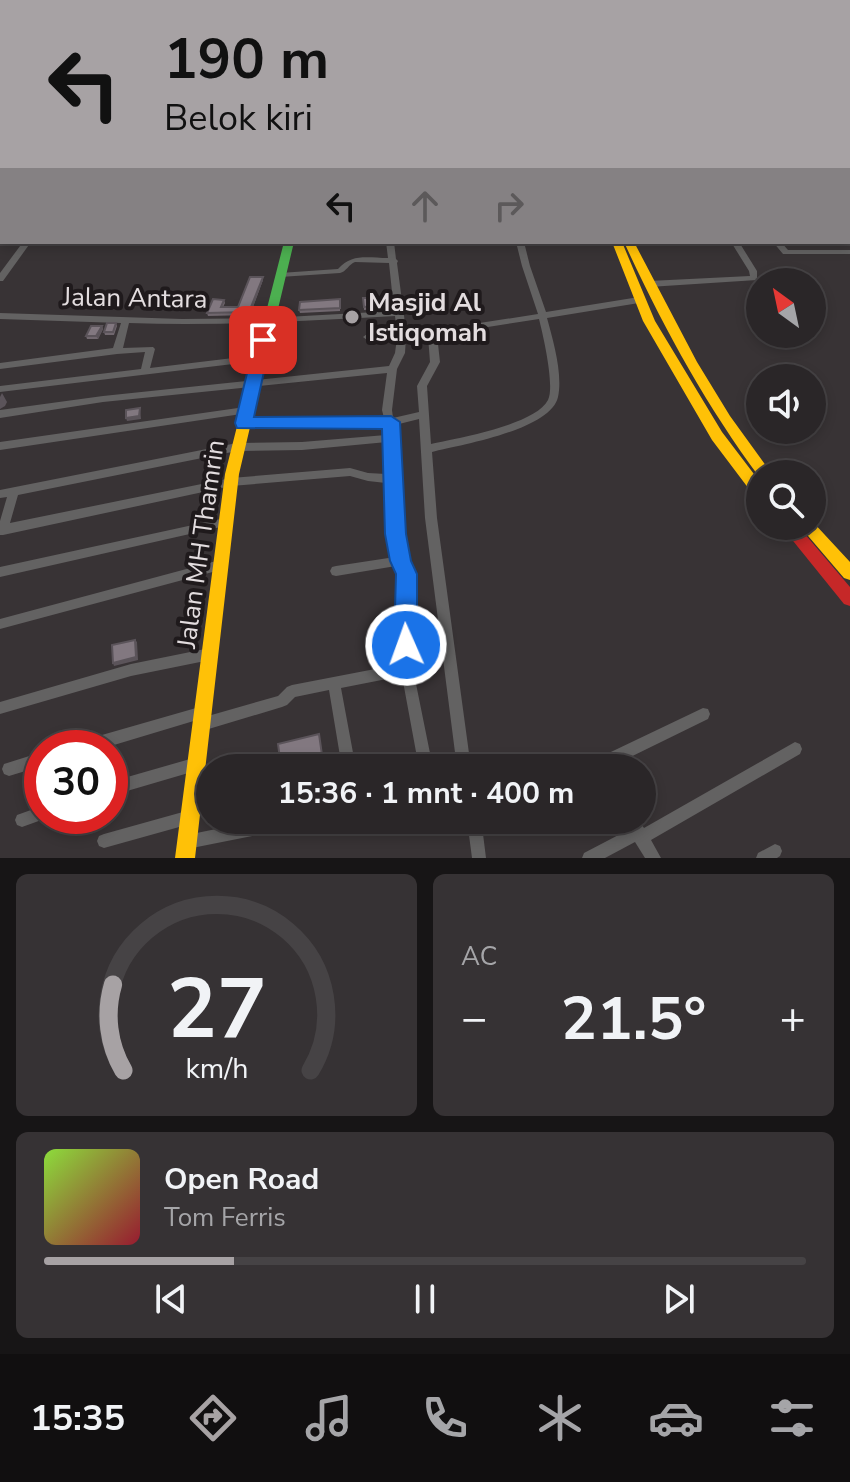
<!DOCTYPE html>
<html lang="id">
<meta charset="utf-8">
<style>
:root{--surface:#2a2628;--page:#363234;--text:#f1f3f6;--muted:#a5a5a8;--line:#464345;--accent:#a7a2a4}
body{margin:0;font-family:"Nunito Sans",sans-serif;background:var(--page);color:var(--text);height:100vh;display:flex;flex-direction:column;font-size:30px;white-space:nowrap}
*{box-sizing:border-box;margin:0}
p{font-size:26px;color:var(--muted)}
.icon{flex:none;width:44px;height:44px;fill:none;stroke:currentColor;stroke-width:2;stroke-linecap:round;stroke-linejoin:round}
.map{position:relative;height:858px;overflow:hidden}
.details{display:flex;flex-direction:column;gap:16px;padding:16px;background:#171516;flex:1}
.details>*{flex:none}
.hud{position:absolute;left:0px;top:0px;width:850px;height:244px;box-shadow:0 4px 12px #0003,0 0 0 2px var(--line);background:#a7a2a4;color:#111;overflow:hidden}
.needle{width:52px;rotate:327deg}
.fabs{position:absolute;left:746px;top:268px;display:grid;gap:16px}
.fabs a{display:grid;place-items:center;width:80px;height:80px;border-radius:50%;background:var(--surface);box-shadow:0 4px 12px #0003,0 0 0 2px var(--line);font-size:40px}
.speed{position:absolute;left:24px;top:730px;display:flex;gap:16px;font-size:40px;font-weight:700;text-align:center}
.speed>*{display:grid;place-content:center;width:104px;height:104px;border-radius:50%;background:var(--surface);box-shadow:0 4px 12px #0003,0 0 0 2px var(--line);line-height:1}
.speed .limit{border:12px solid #d22;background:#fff;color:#111}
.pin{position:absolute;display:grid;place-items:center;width:68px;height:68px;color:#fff;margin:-34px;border-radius:16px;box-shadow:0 4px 12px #0006}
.me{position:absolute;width:88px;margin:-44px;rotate:358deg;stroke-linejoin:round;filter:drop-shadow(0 0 6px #0008)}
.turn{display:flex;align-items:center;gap:28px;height:168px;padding:0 32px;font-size:36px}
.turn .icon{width:104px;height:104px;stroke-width:2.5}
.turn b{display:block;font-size:56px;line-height:68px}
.lanes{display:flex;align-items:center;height:76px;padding:0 32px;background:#0003;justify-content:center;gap:40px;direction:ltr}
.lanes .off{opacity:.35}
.big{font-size:60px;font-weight:700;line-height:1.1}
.details .tile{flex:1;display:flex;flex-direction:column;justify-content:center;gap:12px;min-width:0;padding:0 28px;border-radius:12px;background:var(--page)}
.details .dial{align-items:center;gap:0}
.dial svg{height:208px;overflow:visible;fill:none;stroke:var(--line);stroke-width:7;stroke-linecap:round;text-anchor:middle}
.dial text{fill:var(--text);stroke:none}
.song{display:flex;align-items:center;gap:24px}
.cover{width:96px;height:96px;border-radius:12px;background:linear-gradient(135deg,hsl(90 70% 55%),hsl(350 70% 35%))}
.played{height:8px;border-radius:4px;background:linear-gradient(90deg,var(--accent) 25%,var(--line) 25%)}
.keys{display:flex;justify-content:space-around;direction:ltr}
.heat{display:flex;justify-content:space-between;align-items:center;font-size:44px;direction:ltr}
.details .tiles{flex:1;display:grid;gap:16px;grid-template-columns:1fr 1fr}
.tile:last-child{grid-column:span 2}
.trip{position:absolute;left:196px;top:754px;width:460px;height:80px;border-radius:40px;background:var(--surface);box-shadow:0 4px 12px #0003,0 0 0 2px var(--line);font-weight:700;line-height:80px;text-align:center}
.tab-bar{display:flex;height:128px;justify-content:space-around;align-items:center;background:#110f10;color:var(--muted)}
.tab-bar .icon{width:56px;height:56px}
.tab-bar .active{color:var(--accent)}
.tab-bar b{font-size:36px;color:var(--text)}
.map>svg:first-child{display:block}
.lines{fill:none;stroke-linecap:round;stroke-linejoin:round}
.street{fill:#636262;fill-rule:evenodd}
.fast{fill:#4caf50;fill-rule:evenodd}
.slow{fill:#ffc107;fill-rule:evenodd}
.jam{fill:#c62828;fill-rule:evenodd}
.wall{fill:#70676e}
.shaded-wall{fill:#5b545a}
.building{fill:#827880;stroke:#5b545a;stroke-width:2}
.route{fill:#1a73e8;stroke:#114b97;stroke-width:2}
.poi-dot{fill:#a7a2a4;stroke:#1f1a1c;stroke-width:3}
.labels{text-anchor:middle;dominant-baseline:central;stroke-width:8;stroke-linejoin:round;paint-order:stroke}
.street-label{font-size:26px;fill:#e3dddf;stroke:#1f1a1c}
.poi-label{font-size:26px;font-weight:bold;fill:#e3dddf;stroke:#1f1a1c;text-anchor:start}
</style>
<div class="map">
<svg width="850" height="858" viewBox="0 0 850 858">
<rect width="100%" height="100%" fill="#383335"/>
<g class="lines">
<!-- street -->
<path class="street" d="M364 0H370L369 2H363Z
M610 0H616L617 2H611Z
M683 0H689L691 2H685Z
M706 0H719L725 2H712Z
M726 0H732L733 2H727Z
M745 0H751L752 2H746Z
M764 0H770L772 2H766Z
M788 0H794L796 2H790Z
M804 0H848L849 1 807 2Z
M848 11H850V15H848Z
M848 26H850V30H848Z
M848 47H850V51H848Z
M848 58H850V62H848Z
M2 71V75L0 76V72Z
M848 80H850V84H848Z
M0 83H2V87H0Z
M0 99H2V103H0Z
M0 117H2V121H0Z
M848 124 850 125V130L848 129Z
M2 125V131L0 132V126Z
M0 146H2V153H0Z
M848 150H850V156H848Z
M0 177H2V187H0Z
M848 197H850V201H848Z
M0 215H2V219H0Z
M848 223H850V227H848Z
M23 242H31L3 281H0V273Z
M386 242H394L396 259 398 261 397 263 406 331 441 329 538 314 522 266 516 242H524L530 266 546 312 639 297 643 300 639 303 547 318C553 340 563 374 558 397 551 430 460 445 432 452L437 518 471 768H457L425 518 419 419 395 425 397 438 396 479 407 561 412 567 413 669 433 768H419L402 676 341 688 354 758 362 757 367 759 370 768H342L329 690 295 697 287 705 282 707 202 731 197 729 195 724 197 720 104 748H74L76 743 81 741 203 706 208 707 210 712 208 716 278 696 287 687 292 685 401 664 400 569 396 566 336 576 332 575 330 571 332 567 336 566 395 557 386 483 368 481 350 476 231 486 3 535H0V521L7 497 0 498V490L237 443 302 442 386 435 385 426 244 427 239 423 244 419 384 418 382 410 387 373 103 402 0 418V410L103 396 389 366 395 353 397 338 367 340 363 337 367 334 397 332 395 316C306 321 219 326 129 323L123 348 153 347 155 349 150 368 258 355 263 358 258 361 0 392V386L141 369 145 352 117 354 0 369V363L113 348 121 323 0 319V313L182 319 268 318 394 311 389 263 355 262C349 264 346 272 340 273L280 277 276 275 280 273 338 269C352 253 368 258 388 258ZM539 319C543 335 555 386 548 400 535 425 458 438 431 444L427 386 440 362 437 335ZM428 336 430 362 417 386 419 412 393 418 392 410 397 369 405 353 406 337ZM387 442 386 474 368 473 350 468 231 478 10 523 18 495 237 451 302 450Z
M731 242H739L757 271V280L649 287 645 284 649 281 750 276 749 271Z
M773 242H781L788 250H850V254H783Z
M245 407 248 409 250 411 248 413 0 450V442Z
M225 518 229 519 231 522 229 525 225 526 0 577V567Z
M220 560 224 562 226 565 224 568 220 570 0 629V619Z
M210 648 214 650 216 654 214 658 210 660 131 676 0 714V702L131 664Z
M703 708 708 709 710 714 708 719 608 768H591L592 761Z
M795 742 800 744 802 749 800 754 651 840 661 858H645L635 842 605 858H582L584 853 628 830 623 820H638L644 828Z
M42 752V766L9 776 4 774 2 769 4 764Z
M197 757 202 759 204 764 202 769 110 796V782Z
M42 806V816H48L47 818 22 827 17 825 15 820 17 815Z
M190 810 195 812 197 817 195 822 190 824 104 848 99 846 97 841 99 836 104 834Z
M260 820H304L302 825 297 827 187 849 182 847 180 842 182 837 187 835Z
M467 820H501L499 825 483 834 486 858H472Z
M775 844 780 846 782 851 780 856 777 858H756L758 853Z"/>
<!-- fast -->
<path class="fast" d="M841 0H850V5L848 2Z
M284 242H294L267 355 261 359 255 355Z"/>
<!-- slow -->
<path class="slow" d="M538 0H546V2H538Z
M612 242H622L655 321 722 432 760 482V499L755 497 712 440 643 321Z
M624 242H634L697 362 730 416 772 474H760V478C705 404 662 325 624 242Z
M261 351 267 355 239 474 195 858H175L225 474 255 355Z
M812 521 850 562V580L844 578 803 530 801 526H812Z"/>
<!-- jam -->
<path class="jam" d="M781 526H798L850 587V606L844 604Z"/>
</g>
<!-- wall -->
<path class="wall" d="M263 277V280L250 315 208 316 207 313 224 300 225 303 223 307H238Z
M363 298H374L375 309 364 310Z
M340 299V311L300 313 299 310Z
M116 323 117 326 114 335H105L104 332Z
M102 326 103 329 98 339H87L86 336Z"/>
<!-- shaded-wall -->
<path class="shaded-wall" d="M263 277V280L250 315 249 312Z
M102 326 103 329 98 339 96 336Z
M2 393 7 402 5 406 0 409V397Z
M140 408 141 419 127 421 126 418Z
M135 640 137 642 138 660 114 666 113 663Z
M319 734 323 758 281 768V766Z"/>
<!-- building -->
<path class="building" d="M250 277H263L249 312 207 313 213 299 224 300 221 307H238Z
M363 298H374L375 306 364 307Z
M340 299V308L299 310 300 302Z
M107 323H116L113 332H104Z
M91 326H102L96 336H86Z
M140 408 139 416 126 418V410Z
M135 640 136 657 113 663 112 645Z
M319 734 322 755 281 766 278 744Z"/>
<!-- route -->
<path class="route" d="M263 334 271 340 254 417 391 416 400 422 406 534 411 561 417 574V645L414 653 406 656 398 653 394 645 396 574 390 561 385 534 382 429 237 428 235 423 255 340Z"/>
<!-- markers -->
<circle class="poi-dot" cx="352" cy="317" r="8"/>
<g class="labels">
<!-- street labels -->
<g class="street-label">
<text transform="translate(135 298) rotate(1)">Jalan Antara</text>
<text transform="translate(201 544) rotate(-82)">Jalan MH Thamrin</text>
</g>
<!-- poi labels -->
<g class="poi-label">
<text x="368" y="302">Masjid Al<tspan x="368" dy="30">Istiqomah</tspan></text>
</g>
</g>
</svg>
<div class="fabs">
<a><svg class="needle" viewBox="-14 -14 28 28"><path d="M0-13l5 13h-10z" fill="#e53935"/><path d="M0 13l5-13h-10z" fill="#a5a5a8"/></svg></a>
<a><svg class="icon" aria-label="sound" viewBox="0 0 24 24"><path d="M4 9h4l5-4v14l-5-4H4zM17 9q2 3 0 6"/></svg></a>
<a><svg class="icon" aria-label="search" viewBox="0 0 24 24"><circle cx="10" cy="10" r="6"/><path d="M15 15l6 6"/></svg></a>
</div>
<div class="speed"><div class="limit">30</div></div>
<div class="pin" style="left:263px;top:340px;background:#d93025"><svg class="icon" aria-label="arrive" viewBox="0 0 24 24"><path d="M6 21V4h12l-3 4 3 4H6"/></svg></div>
<svg class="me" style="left:406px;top:645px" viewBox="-20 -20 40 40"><circle r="17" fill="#1a73e8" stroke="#fff" stroke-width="3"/><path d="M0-11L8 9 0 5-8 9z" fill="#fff"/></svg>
<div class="trip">15:36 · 1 mnt · 400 m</div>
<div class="hud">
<div class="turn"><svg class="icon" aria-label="left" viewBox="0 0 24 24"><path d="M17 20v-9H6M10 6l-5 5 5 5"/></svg><div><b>190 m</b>Belok kiri</div></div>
<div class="lanes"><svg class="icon" aria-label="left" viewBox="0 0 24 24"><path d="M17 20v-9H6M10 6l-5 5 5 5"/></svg><svg class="icon off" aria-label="ahead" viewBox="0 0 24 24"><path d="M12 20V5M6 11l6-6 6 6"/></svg><svg class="icon off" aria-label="right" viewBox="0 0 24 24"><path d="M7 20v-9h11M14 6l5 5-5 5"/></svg></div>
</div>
</div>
<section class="details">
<div class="tiles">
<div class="tile dial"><svg viewBox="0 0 100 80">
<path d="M14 69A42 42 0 1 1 86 69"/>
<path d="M14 69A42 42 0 0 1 10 36" stroke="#a7a2a4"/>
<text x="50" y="56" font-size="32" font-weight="700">27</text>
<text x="50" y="72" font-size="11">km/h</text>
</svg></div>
<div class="tile"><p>AC</p>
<div class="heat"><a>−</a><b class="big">21.5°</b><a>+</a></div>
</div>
<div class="tile">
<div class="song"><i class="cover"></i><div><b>Open Road</b><p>Tom Ferris</p></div></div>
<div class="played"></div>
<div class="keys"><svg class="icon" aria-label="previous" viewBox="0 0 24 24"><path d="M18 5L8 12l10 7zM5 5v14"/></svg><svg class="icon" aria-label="pause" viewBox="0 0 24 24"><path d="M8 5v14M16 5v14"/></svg><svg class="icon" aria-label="next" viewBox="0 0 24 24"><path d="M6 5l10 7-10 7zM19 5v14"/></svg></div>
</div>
</div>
</section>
<nav class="tab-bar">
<b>15:35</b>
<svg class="icon active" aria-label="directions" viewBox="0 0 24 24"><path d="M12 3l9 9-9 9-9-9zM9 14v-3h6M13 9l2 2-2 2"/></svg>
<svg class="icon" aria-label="music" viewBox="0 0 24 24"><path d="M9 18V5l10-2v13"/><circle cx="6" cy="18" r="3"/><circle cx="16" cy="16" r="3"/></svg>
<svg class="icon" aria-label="phone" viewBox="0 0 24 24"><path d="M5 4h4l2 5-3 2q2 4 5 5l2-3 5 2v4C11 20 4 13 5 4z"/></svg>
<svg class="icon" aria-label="climate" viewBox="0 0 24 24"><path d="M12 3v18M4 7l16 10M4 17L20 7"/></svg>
<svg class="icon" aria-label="car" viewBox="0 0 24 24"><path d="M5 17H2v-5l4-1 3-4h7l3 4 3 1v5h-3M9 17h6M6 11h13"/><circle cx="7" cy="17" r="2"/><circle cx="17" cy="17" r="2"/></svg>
<svg class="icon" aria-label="filters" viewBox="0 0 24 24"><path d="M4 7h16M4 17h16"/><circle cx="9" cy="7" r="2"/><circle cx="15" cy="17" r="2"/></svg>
</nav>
